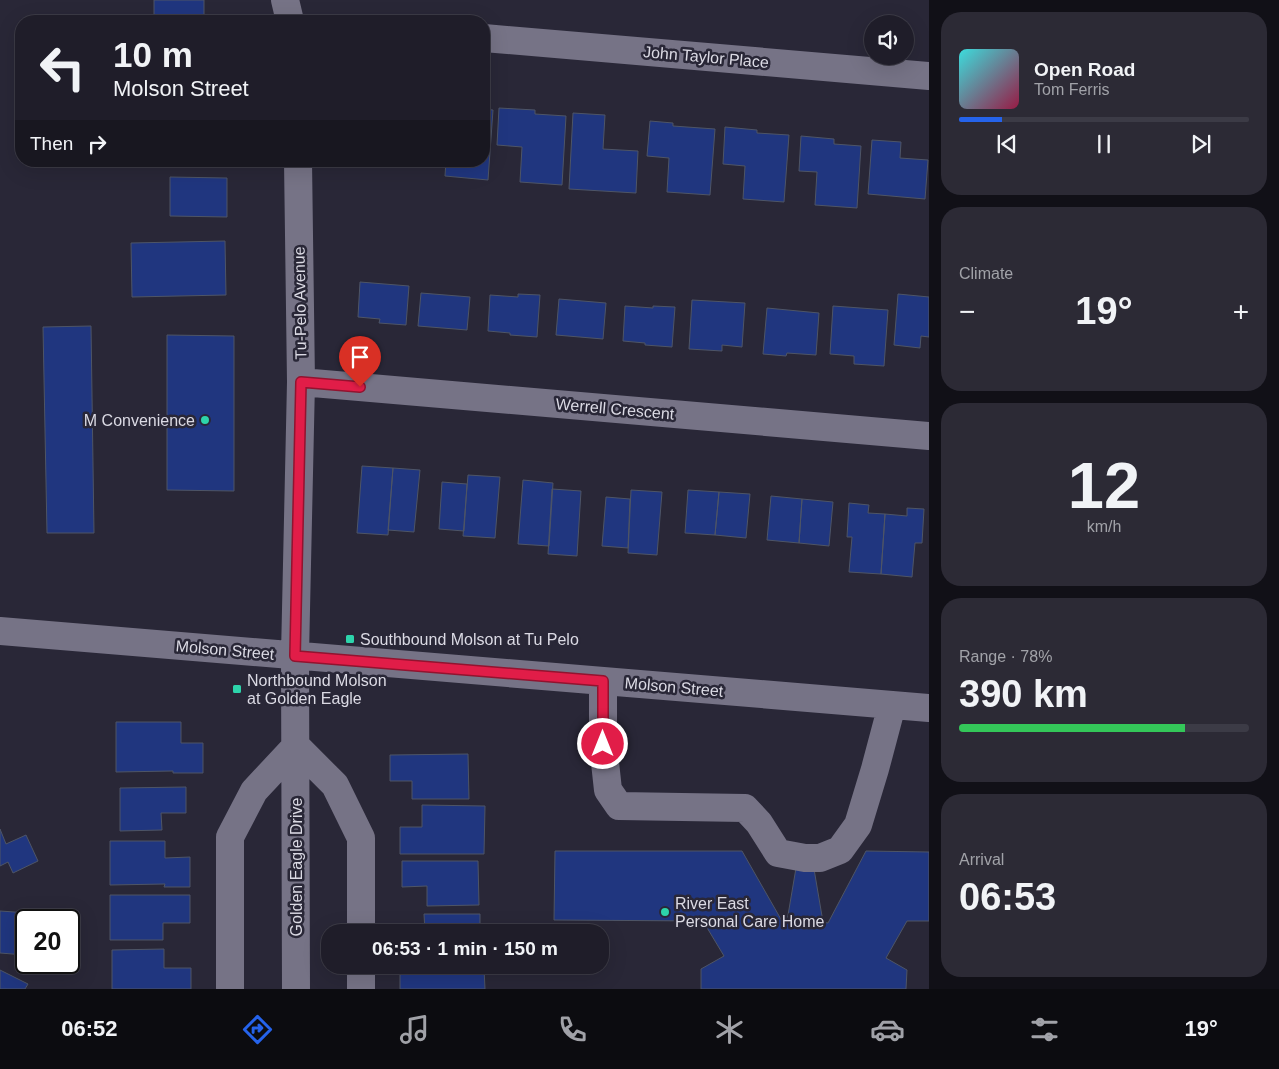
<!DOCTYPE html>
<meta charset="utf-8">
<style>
:root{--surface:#1f1d29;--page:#2c2a35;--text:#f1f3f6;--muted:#a1a2a8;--line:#3c3b46;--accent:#2563eb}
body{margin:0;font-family:Helvetica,sans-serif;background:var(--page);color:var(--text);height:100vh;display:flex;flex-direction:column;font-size:19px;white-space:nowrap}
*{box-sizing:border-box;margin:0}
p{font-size:16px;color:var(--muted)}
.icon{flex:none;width:28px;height:28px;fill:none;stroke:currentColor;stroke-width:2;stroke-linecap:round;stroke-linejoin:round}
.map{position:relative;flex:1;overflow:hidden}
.details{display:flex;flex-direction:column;gap:12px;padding:12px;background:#111017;width:350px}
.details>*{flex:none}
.banner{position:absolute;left:15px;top:15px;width:475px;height:152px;border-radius:20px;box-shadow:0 5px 20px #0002,0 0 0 1px var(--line);background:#1f1d29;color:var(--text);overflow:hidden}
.fabs{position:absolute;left:864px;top:15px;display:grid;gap:10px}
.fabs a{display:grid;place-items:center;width:50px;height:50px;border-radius:50%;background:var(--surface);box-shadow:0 5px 20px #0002,0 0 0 1px var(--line);font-size:25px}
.speed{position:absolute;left:15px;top:909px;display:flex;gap:10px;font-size:25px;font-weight:700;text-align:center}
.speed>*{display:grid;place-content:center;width:65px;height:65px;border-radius:50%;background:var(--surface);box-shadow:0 5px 20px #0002,0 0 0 1px var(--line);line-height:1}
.speed .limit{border:2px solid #111;border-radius:8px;background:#fff;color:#111}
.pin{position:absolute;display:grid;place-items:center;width:42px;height:42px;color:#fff;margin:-51px -21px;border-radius:50% 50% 50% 0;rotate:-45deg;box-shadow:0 0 5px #0007}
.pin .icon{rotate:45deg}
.me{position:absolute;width:55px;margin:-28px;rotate:0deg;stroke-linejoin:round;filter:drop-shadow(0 0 4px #0008)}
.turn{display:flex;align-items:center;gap:18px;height:105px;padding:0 15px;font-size:22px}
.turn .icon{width:65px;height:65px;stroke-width:2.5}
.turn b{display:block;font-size:35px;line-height:42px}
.then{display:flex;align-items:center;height:48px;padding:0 15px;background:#0003;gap:10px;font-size:19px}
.big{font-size:38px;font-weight:700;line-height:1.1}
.details .widget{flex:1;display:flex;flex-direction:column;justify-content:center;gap:8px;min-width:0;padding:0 18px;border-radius:20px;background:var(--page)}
.details .dial{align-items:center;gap:0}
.dial b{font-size:65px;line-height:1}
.song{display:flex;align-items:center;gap:15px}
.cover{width:60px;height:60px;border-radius:8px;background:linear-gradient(135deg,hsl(180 70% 55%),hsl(340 70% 35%))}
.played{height:5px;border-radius:2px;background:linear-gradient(90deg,var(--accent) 15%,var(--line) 15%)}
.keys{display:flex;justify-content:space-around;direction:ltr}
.heat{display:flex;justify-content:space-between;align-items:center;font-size:28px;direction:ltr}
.charge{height:8px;border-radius:4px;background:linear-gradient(90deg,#34c759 78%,var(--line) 0)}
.trip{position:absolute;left:321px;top:924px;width:288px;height:50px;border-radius:20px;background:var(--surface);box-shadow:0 5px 20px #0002,0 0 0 1px var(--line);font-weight:700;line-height:50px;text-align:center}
.tab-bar{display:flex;height:80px;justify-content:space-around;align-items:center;background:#0c0c10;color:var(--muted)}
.tab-bar .icon{width:35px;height:35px}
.tab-bar .on{color:var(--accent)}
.tab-bar b{font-size:22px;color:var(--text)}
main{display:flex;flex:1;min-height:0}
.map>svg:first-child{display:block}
.building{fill:#20367f;stroke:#4e5566}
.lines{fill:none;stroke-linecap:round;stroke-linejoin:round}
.minor{stroke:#767386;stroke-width:28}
.route-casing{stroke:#92132f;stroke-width:12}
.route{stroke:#e11d48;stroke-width:9}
.poi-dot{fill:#2dd4ab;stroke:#292737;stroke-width:2}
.labels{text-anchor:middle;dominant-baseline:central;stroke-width:5;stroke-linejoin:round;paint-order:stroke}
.street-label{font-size:16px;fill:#dbdae4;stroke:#292737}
.poi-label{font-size:16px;fill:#dbdae4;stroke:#292737;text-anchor:start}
</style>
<main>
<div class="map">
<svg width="929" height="989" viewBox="0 0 929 989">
<rect width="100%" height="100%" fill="#292737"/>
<!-- building -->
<path class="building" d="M154 0H204V21H154Z
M499 108 535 110V114L566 116 562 185 520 182 522 147 497 145Z
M484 109 493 110 488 180 445 176 446 161H484Z
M573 113 605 115 603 149 638 151 636 193 569 189Z
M650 121 673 123V126L715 129 710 195 667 192 669 158 647 156Z
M725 127 757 130V133L789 135 784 202 743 199 745 166 723 164Z
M801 136 834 139V144L861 146 857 208 815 205 817 172 799 171Z
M872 140 901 142 900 158 928 160 925 199 868 194Z
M170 177 227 178V217L170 216Z
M225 241 226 295 132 297 131 243Z
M360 282 409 286 406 325 379 323 380 319 358 317Z
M421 293 470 297 467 330 418 326Z
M518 294 540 295 537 337 510 335V333L488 331 490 295 518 297Z
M898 294 929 297V337L921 336 920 348 894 345Z
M559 299 606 303 603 339 556 335Z
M692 300 745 303 742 347 722 345V351L689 349Z
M625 306 653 308V306L675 307 672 347 645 345V343L623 341Z
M833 306 888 310 884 366 854 364V356L830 354Z
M767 308 819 313 816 355 787 353 786 356 763 354Z
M91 326 94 533H47L43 327Z
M167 335 234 336V491L167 490Z
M362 466 393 468 388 535 357 533Z
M393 468 420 470 414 532 388 530Z
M468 475 500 477 495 538 463 536Z
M523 480 553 483 549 546 518 544Z
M442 482 467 484 464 531 439 529Z
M552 489 581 491 577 556 548 554Z
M631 490 662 492 657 555 628 553Z
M688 490 719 492 715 535 685 533Z
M719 492 750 494 746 538 715 535Z
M771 496 802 499 799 543 767 540Z
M606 497 630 499 628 548 602 546Z
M802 499 833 502 829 546 799 543Z
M849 503 869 505 868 513 885 514 881 574 849 572 852 537H847Z
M907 508 924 509 922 543H915L912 577 881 574 885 514 907 516Z
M116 722H181V743H203V773H173V771L116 772Z
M468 754 469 799H412V781H390V755Z
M186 787V813H161L162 830 120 831V788Z
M422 805 485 806 484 854H400V827H422Z
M0 829 6 844 26 835 38 861 13 873 8 862 0 866Z
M110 841H165V858L190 857V887H164L165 884 110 885Z
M555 851H742L782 921H787L796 868 814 869 823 922 828 923 866 851 929 852V921H907L886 958 907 970 906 989H701V969L724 956 703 921 554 920Z
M402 861H478L479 905 427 906V886L402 887Z
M110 895H190V923H163V940H110Z
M0 911 29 913 28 920H26L25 955 0 953Z
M424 914H480V932H401H425Z
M164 949V968H191V989H112V950Z
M400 968H484L485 989H400Z
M0 970 28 984 25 989H0Z"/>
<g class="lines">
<!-- minor -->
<path class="minor" d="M285 0 290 21
M484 38 929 76
M301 382 929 436
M0 631 929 708
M603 681V744L608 790 619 806 745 808 759 823 778 853 805 858H820L840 850 858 825 875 769 892 705
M230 989V837L254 791 296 746 335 785 361 838V932
M296 989 295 655 301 382 298 161
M361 989V965"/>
</g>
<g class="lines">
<!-- route casing -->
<g class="route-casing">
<path id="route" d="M360 387 301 382 295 656 603 681V744"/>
</g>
<!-- route -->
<use href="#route" class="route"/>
</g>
<!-- markers -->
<g class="poi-dot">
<circle cx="205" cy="420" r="5"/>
<rect x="345" y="634" width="10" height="10" rx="2.5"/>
<rect x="232" y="684" width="10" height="10" rx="2.5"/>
<circle cx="665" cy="912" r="5"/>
</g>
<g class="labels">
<!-- street labels -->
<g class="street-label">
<text transform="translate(706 57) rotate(5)">John Taylor Place</text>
<text transform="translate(300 303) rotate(-91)">Tu-Pelo Avenue</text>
<text transform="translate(615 409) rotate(5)">Werrell Crescent</text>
<text transform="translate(225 650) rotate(5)">Molson Street</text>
<text transform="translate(674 687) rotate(5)">Molson Street</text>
<text transform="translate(296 867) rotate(-90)">Golden Eagle Drive</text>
</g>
<!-- poi labels -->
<g class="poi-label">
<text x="195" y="420" text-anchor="end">M Convenience</text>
<text x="360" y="639">Southbound Molson at Tu Pelo</text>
<text x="247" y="680">Northbound Molson<tspan x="247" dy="18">at Golden Eagle</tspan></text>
<text x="675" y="903">River East<tspan x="675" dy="18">Personal Care Home</tspan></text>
</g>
</g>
</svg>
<div class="fabs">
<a><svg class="icon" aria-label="sound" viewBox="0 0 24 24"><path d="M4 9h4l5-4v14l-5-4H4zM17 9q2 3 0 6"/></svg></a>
</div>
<div class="speed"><div class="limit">20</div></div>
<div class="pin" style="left:360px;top:387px;background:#d93025"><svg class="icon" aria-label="arrive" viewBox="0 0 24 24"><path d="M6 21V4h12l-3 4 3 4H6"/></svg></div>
<svg class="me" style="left:603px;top:744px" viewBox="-20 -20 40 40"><circle r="17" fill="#e11d48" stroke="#fff" stroke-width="3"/><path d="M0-11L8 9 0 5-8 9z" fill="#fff"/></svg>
<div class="trip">06:53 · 1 min · 150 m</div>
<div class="banner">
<div class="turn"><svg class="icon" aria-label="left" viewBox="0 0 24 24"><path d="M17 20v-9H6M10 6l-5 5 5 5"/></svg><div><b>10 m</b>Molson Street</div></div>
<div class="then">Then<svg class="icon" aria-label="right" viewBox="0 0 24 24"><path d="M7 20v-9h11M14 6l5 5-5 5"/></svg></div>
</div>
</div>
<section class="details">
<div class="widget">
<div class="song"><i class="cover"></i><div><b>Open Road</b><p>Tom Ferris</p></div></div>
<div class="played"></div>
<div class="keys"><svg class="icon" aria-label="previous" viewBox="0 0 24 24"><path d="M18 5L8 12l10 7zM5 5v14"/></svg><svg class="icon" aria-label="pause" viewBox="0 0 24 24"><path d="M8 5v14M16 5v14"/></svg><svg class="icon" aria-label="next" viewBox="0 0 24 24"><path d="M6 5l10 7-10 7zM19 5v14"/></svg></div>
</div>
<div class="widget"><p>Climate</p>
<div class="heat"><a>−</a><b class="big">19°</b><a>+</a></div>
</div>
<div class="widget dial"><b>12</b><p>km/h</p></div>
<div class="widget"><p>Range · 78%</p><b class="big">390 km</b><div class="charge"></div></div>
<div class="widget"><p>Arrival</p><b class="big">06:53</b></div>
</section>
</main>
<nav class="tab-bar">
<b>06:52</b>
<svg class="icon on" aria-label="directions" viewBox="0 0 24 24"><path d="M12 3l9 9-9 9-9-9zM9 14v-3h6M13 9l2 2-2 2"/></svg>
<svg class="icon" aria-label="music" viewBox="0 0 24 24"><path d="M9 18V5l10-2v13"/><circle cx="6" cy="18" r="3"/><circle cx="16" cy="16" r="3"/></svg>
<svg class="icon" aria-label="phone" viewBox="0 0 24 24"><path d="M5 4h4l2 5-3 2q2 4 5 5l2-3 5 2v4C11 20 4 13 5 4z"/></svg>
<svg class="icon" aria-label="climate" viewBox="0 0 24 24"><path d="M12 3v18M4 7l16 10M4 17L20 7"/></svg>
<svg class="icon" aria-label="car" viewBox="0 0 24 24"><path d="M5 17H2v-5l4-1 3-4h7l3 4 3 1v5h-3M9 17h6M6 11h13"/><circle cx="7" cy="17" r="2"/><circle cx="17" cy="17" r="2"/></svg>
<svg class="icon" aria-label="filters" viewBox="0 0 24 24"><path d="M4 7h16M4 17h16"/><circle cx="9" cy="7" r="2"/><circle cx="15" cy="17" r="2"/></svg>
<b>19°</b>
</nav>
